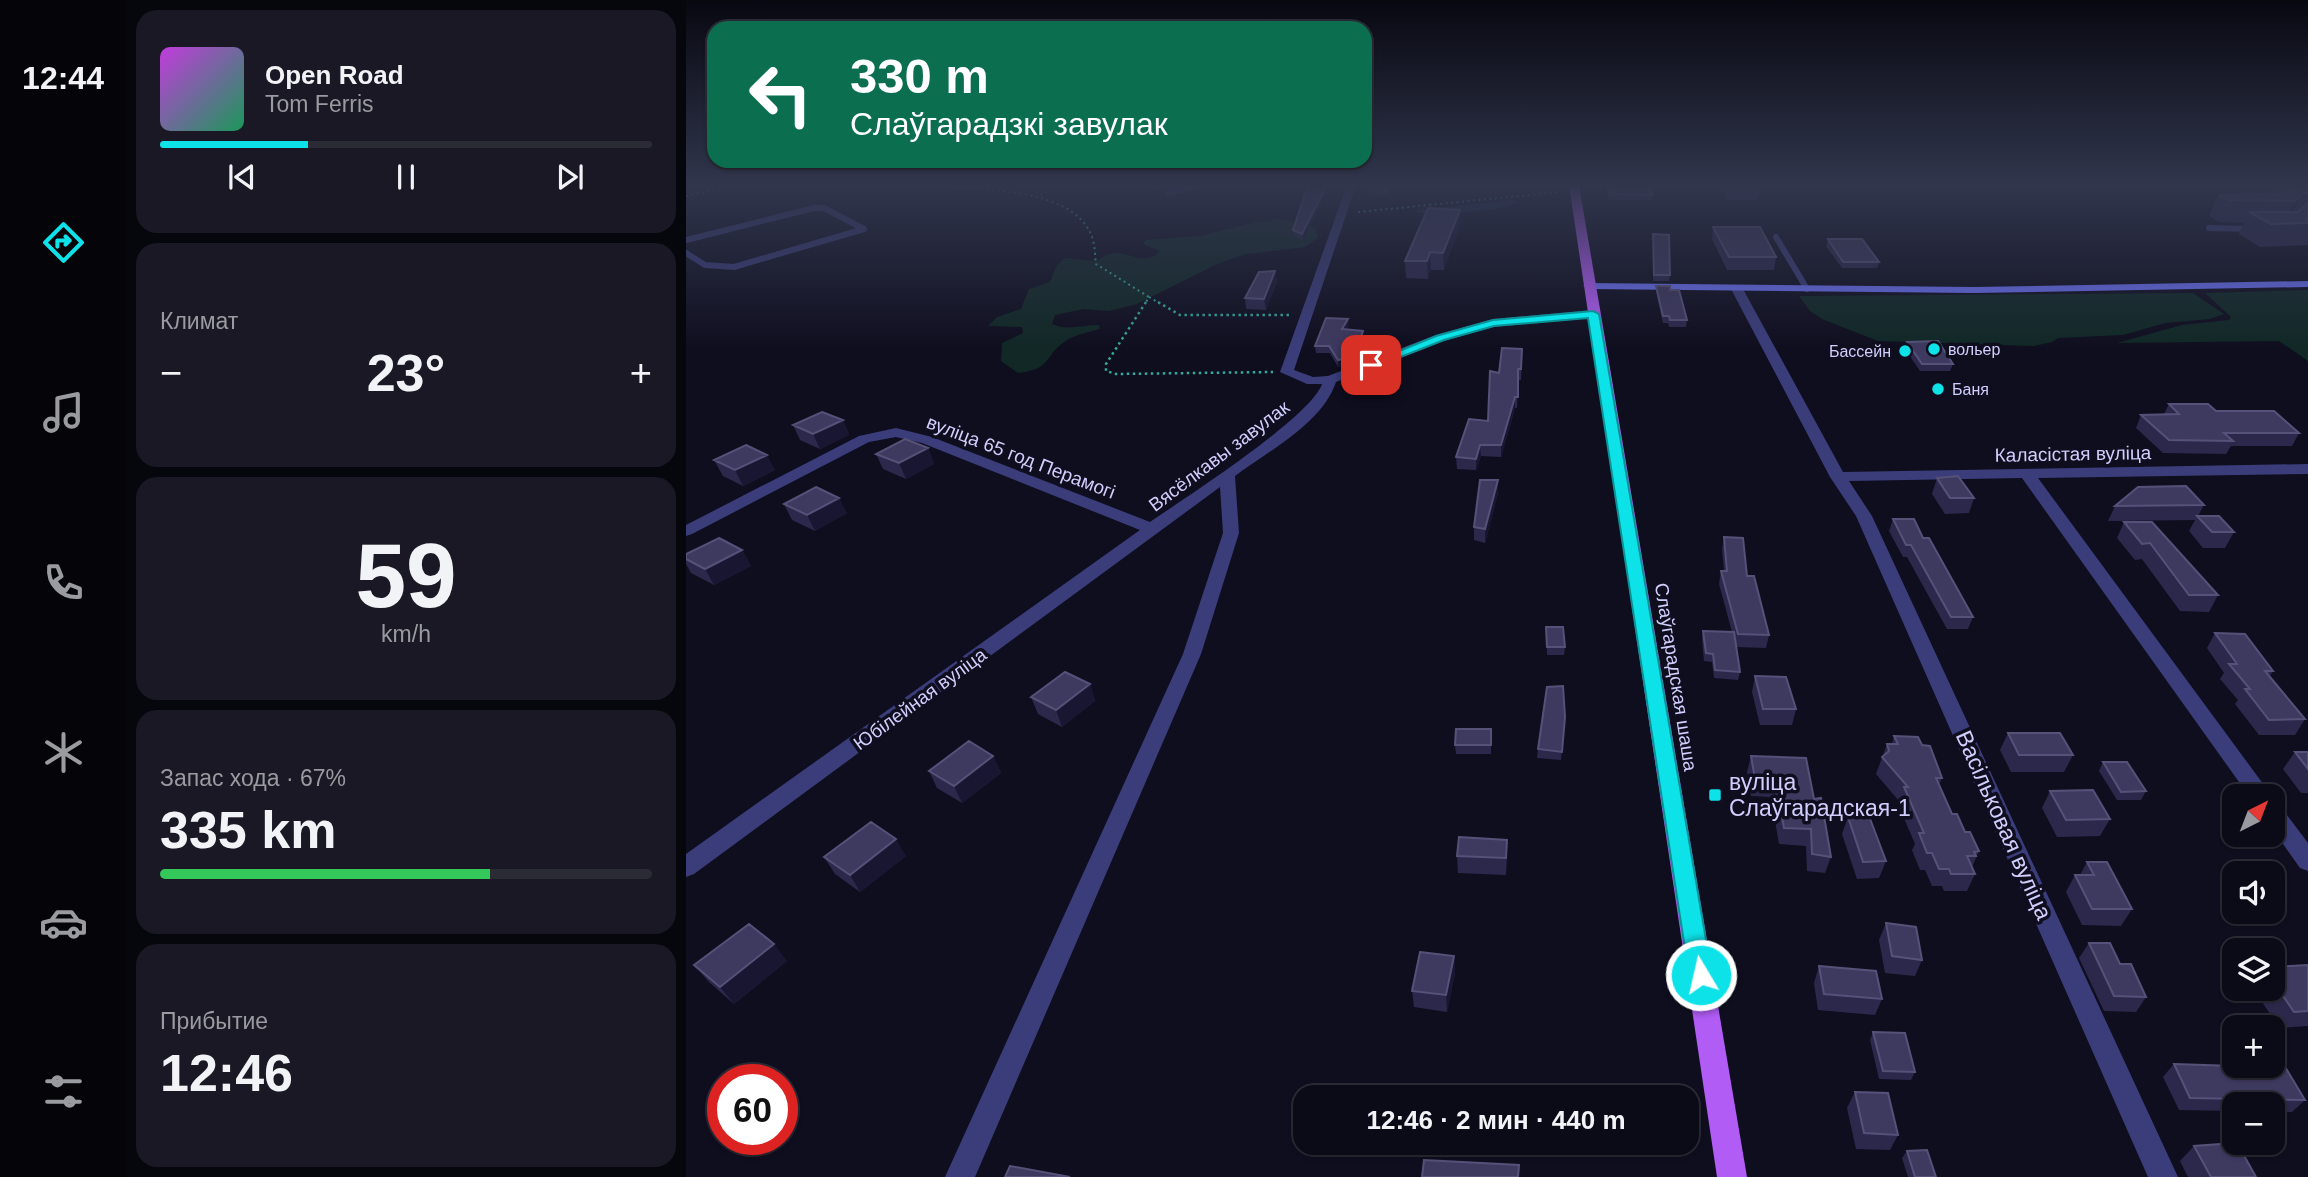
<!DOCTYPE html>
<html lang="ru">
<meta charset="utf-8">
<style>
:root{--surface:#0b0a17;--page:#191824;--text:#f1f3f6;--muted:#9a9aa1;--line:#2b2b36;--accent:#0ee2e9}
body{margin:0;font-family:Helvetica,sans-serif;background:var(--page);color:var(--text);height:100vh;display:flex;flex-direction:column;font-size:26px;white-space:nowrap}
*{box-sizing:border-box;margin:0}
p{font-size:23px;color:var(--muted)}
.icon{flex:none;width:38px;height:38px;fill:none;stroke:currentColor;stroke-width:2;stroke-linecap:round;stroke-linejoin:round}
.map{position:relative;flex:1;overflow:hidden}
.side{display:flex;flex-direction:column;gap:10px;padding:10px;background:#06060d;width:560px}
.side>*{flex:none}
.top-card{position:absolute;left:21px;top:21px;width:665px;height:147px;border-radius:21px;box-shadow:0 2px 5px #0004,0 0 0 2px var(--line);background:#0b6e4f;color:#fff;overflow:hidden}
.needle{width:46px;rotate:42deg}
.tools{position:absolute;left:1536px;top:784px;display:grid;gap:14px}
.tools a{display:grid;place-items:center;width:63px;height:63px;border-radius:14px;background:var(--surface);box-shadow:0 2px 5px #0004,0 0 0 2px var(--line);font-size:35px}
.speed{position:absolute;left:21px;top:1064px;display:flex;gap:14px;font-size:35px;font-weight:700;text-align:center}
.speed>*{display:grid;place-content:center;width:91px;height:91px;border-radius:50%;background:var(--surface);box-shadow:0 2px 5px #0004,0 0 0 2px var(--line);line-height:1}
.speed .limit{border:10px solid #d22;background:#fff;color:#111}
.pin{position:absolute;display:grid;place-items:center;width:60px;height:60px;color:#fff;margin:-30px;border-radius:14px;box-shadow:0 4px 10px #0006}
.me{position:absolute;width:77px;margin:-38px;rotate:351deg;stroke-linejoin:round;filter:drop-shadow(0 0 5px #0008)}
.turn{display:flex;align-items:center;gap:24px;height:147px;padding:0 28px;font-size:32px}
.turn .icon{width:91px;height:91px;stroke-width:2.5}
.turn b{display:block;font-size:49px;line-height:60px}
.big{font-size:52px;font-weight:600;line-height:1.1}
.side .card{flex:1;display:flex;flex-direction:column;justify-content:center;gap:10px;min-width:0;padding:0 24px;border-radius:21px;background:var(--page)}
.side .dial{align-items:center;gap:0}
.dial b{font-size:91px;line-height:1}
.song{display:flex;align-items:center;gap:21px}
.cover{width:84px;height:84px;border-radius:10px;background:linear-gradient(135deg,hsl(290 70% 55%),hsl(150 70% 35%))}
.played{height:7px;border-radius:4px;background:linear-gradient(90deg,var(--accent) 30%,var(--line) 30%)}
.keys{display:flex;justify-content:space-around;direction:ltr}
.heat{display:flex;justify-content:space-between;align-items:center;font-size:38px;direction:ltr}
.charge{height:10px;border-radius:5px;background:linear-gradient(90deg,#34c759 67%,var(--line) 0)}
.trip{position:absolute;left:607px;top:1085px;width:406px;height:70px;border-radius:21px;background:var(--surface);box-shadow:0 2px 5px #0004,0 0 0 2px var(--line);font-weight:600;line-height:70px;text-align:center}
main{display:flex;flex:1;min-height:0}
.menu{display:flex;flex-direction:column;width:126px;justify-content:space-around;align-items:center;background:#040409;color:var(--muted)}
.menu .icon{width:49px;height:49px}
.menu .active{color:var(--accent)}
.menu b{font-size:32px;color:var(--text)}
.map>svg:first-child{display:block}
.green{fill:#112826}
.water{fill:#0f2642}
.lines{fill:none;stroke-linecap:round;stroke-linejoin:round}
.path-far1{stroke:#35aa9b;stroke-width:2;stroke-dasharray:2 3.5;stroke-linecap:butt}
.path{stroke:#35aa9b;stroke-width:2.5;stroke-dasharray:2.5 3.5;stroke-linecap:butt}
.service{stroke:#3b3d7b;stroke-width:6}
.minor{fill:#3b3d7b;fill-rule:evenodd}
.secondary{fill:#6b71f6;fill-rule:evenodd}
.primary{fill:#b15cf5;fill-rule:evenodd}
.wall{fill:#2c284c}
.shaded-wall{fill:#191632}
.building{fill:#3e395f;stroke:#555178;stroke-width:2}
.route{fill:#0ee2e9;stroke:#099397;stroke-width:2}
.poi-dot{fill:#0ee2e9;stroke:#0f0e1f;stroke-width:2.5}
.labels{text-anchor:middle;dominant-baseline:central;stroke-width:7;stroke-linejoin:round;paint-order:stroke}
.far-poi-label{font-size:16px;fill:#d0cefc;stroke:#0f0e1f;text-anchor:start}
.street-label{font-size:19px;fill:#d0cefc;stroke:#0f0e1f}
.near-poi-label{font-size:23px;fill:#d0cefc;stroke:#0f0e1f;text-anchor:start}
.near-street-label{font-size:23px;fill:#d0cefc;stroke:#0f0e1f}
</style>
<main>
<nav class="menu">
<b>12:44</b>
<svg class="icon active" aria-label="directions" viewBox="0 0 24 24"><path d="M12 3l9 9-9 9-9-9zM9 14v-3h6M13 9l2 2-2 2"/></svg>
<svg class="icon" aria-label="music" viewBox="0 0 24 24"><path d="M9 18V5l10-2v13"/><circle cx="6" cy="18" r="3"/><circle cx="16" cy="16" r="3"/></svg>
<svg class="icon" aria-label="phone" viewBox="0 0 24 24"><path d="M5 4h4l2 5-3 2q2 4 5 5l2-3 5 2v4C11 20 4 13 5 4z"/></svg>
<svg class="icon" aria-label="climate" viewBox="0 0 24 24"><path d="M12 3v18M4 7l16 10M4 17L20 7"/></svg>
<svg class="icon" aria-label="car" viewBox="0 0 24 24"><path d="M5 17H2v-5l4-1 3-4h7l3 4 3 1v5h-3M9 17h6M6 11h13"/><circle cx="7" cy="17" r="2"/><circle cx="17" cy="17" r="2"/></svg>
<svg class="icon" aria-label="filters" viewBox="0 0 24 24"><path d="M4 7h16M4 17h16"/><circle cx="9" cy="7" r="2"/><circle cx="15" cy="17" r="2"/></svg>
</nav>
<section class="side">
<div class="card">
<div class="song"><i class="cover"></i><div><b>Open Road</b><p>Tom Ferris</p></div></div>
<div class="played"></div>
<div class="keys"><svg class="icon" aria-label="previous" viewBox="0 0 24 24"><path d="M18 5L8 12l10 7zM5 5v14"/></svg><svg class="icon" aria-label="pause" viewBox="0 0 24 24"><path d="M8 5v14M16 5v14"/></svg><svg class="icon" aria-label="next" viewBox="0 0 24 24"><path d="M6 5l10 7-10 7zM19 5v14"/></svg></div>
</div>
<div class="card"><p>Климат</p>
<div class="heat"><a>−</a><b class="big">23°</b><a>+</a></div>
</div>
<div class="card dial"><b>59</b><p>km/h</p></div>
<div class="card"><p>Запас хода · 67%</p><b class="big">335 km</b><div class="charge"></div></div>
<div class="card"><p>Прибытие</p><b class="big">12:46</b></div>
</section>
<div class="map">
<svg width="1622" height="1177" viewBox="0 0 1622 1177">
<rect width="100%" height="100%" fill="#0f0e1f"/>
<!-- green -->
<path class="green" d="M592 219 620 223 630 230 632 238 619 247 560 254 531 264 451 304 423 311 398 309 369 315 366 324C381 331 396 325 413 325L414 329C403 332 391 334 381 340 356 356 368 369 332 373L315 361 316 343 337 333 336 327 302 326 311 317 335 309 343 289 364 282 371 265 379 258 411 261C435 239 454 272 474 251L457 244 460 240 515 236 562 224Z
M1622 290V361L1593 341 1431 343 1496 325 1543 320 1545 317 1519 293Z
M1507 293 1538 314 1524 319 1479 323 1437 335 1372 338 1366 342 1348 346 1192 341 1136 319 1124 311 1113 296Z"/>
<!-- water -->
<path class="water" d="M829 200 834 202 811 209 783 212 731 213V210Z"/>
<g class="lines">
<!-- path-far1 -->
<path class="path-far1" d="M246 185C291 191 387 185 406 237 409 245 409 256 410 264L463 297 459 304
M335 185 356 195
M0 196 52 185
M672 212 873 192
M463 297 475 304"/>
<!-- path -->
<path class="path" d="M460 302 420 364V371L430 374 587 372
M472 302 494 315H604"/>
<!-- service -->
<path class="service" d="M482 193 511 185
M1523 228 1568 229
M1090 237 1121 289
M0 240 128 208H138L178 229 48 267 19 265 0 253"/>
<!-- minor -->
<path class="minor" d="M661 185H670L608 370 627 377 642 376 750 335 807 319 907 310 913 314 907 318 808 327 758 341 650 382C636 424 582 451 549 476L553 533 515 654 289 1177H259L497 654 537 533 534 487 8 874 0 877V854L454 530 236 443 210 437 183 442 6 534 0 536V525L173 436 210 428 246 437 464 522C499 498 625 417 636 384H621L594 372Z
M1051 286 1057 289 1157 472 1622 464V474L1352 478 1586 796H1563L1336 478 1163 481 1186 516 1492 1177H1462L1170 516 1144 477 1045 289Z
M1587 804 1595 807 1622 843V871L1614 868 1587 830Z"/>
<!-- secondary -->
<path class="secondary" d="M1622 281V287L1288 293 903 289 897 286 903 283 1288 287Z"/>
<!-- primary -->
<path class="primary" d="M883 185H893L1061 1177H1031Z"/>
</g>
<!-- wall -->
<path class="wall" d="M456 185H493L473 191Z
M622 185H644L617 240 608 236 607 230Z
M705 185 702 195H683V189Z
M920 185H963L966 195 965 200H923Z
M1034 185H1074L1072 200H1041Z
M1250 185H1318L1317 188H1253Z
M1591 185H1622V245L1574 247 1553 234 1558 223 1533 222 1523 216 1532 195 1587 193Z
M774 210V226L758 270H745L742 279 720 278 719 261Z
M1027 227 1090 257 1088 270H1041L1026 239Z
M967 234 984 275 983 281H967Z
M1142 239 1193 262 1191 268H1156L1140 246Z
M589 271 591 282 580 310 560 309 559 298Z
M970 286 984 290 1001 320 1000 327H983L982 323H977L970 292Z
M663 326 661 329 677 331V338L670 363 652 367 644 353H630L629 346Z
M1221 342 1267 364 1264 371H1234L1219 349Z
M836 359 835 380H832L831 408H829L815 457 795 456 790 470 771 469 770 457 802 421 813 373Z
M1483 404 1530 411 1613 433 1606 446H1545L1540 454 1477 453 1450 428 1455 415 1478 414Z
M157 420 163 435 134 449 114 440 107 425Z
M242 448 248 464 220 479 197 469 190 454Z
M28 460 89 470 57 486 37 476Z
M1251 478 1288 498 1283 513 1259 514 1246 494Z
M812 493 799 543 788 540V527Z
M98 504 161 513 129 531 106 520Z
M1518 505 1512 516 1548 532 1539 548H1517L1503 531 1509 520 1422 521 1429 506Z
M1207 519 1237 538 1287 617 1282 629H1261L1221 557H1217L1203 531Z
M1438 522 1532 595 1523 612 1494 611 1456 559 1449 560 1431 538Z
M1038 537 1061 576 1083 635 1080 648 1050 647 1054 672 1052 680 1028 678 1026 662 1018 661 1016 639 1017 631 1046 632 1033 584 1035 571H1038L1036 549Z
M56 550 65 566 28 585 5 573 0 564V554Z
M860 627 879 647 878 655H861Z
M1529 633 1587 671 1583 677 1619 719 1609 735H1573L1549 704 1552 700 1534 679 1538 673 1521 648Z
M1069 676 1110 709 1106 725H1074L1066 692Z
M404 684 409 701 376 727 352 714 345 697Z
M879 717 875 760 851 758 852 749Z
M805 729V754H770L769 745Z
M1322 733 1387 755 1378 772H1325L1314 750Z
M1208 736 1236 745 1256 778 1253 785 1266 814 1293 851 1286 867 1289 874 1281 891H1258L1256 886H1246L1239 870H1234L1226 850 1229 844 1212 804 1213 801 1190 774 1201 744H1206Z
M1609 752H1622V793H1615L1597 769Z
M307 756 315 773 276 803 251 788 243 771Z
M1065 756 1128 799 1145 857 1139 873 1121 871 1120 846 1093 844 1085 797 1065 796 1061 772Z
M1417 762 1460 791 1455 800H1431L1413 771Z
M1364 791 1424 819 1414 836 1371 837 1356 808Z
M1162 817 1200 861 1193 878 1171 879 1156 834Z
M220 856 174 892 149 874 138 857Z
M771 856 821 857 820 875 772 873Z
M1401 862 1446 909 1435 926 1396 925 1380 892 1389 875H1394Z
M1200 923 1236 960 1229 976 1199 973 1193 940Z
M1403 943 1434 964 1460 997 1450 1012 1418 1011 1393 958Z
M768 956 769 973 761 1012 728 1007 726 991Z
M101 961 48 1004 23 982 8 965Z
M1622 965V1026L1594 1028 1567 989H1587V967Z
M1133 966 1196 999 1189 1015 1132 1010 1128 983Z
M1187 1032 1229 1072 1225 1080 1193 1079 1184 1040Z
M1488 1064 1619 1100 1606 1112H1587V1104H1549V1111L1493 1110 1477 1077Z
M1169 1092 1212 1135 1204 1150 1170 1149 1161 1108Z
M1508 1146 1570 1177H1502L1494 1161Z
M1221 1151 1250 1177H1222L1216 1158Z"/>
<!-- shaded-wall -->
<path class="shaded-wall" d="M472 185H493L473 191Z
M641 185H644L617 240 616 234Z
M1616 194 1606 215 1598 223 1609 201Z
M774 210V226L758 270 757 253Z
M744 252 745 270 742 279 741 261Z
M589 271 591 282 580 310 578 299Z
M662 319 663 326 657 336 656 329Z
M677 331V338L670 363 652 367V360Z
M829 397V408L815 457V445Z
M157 420 163 435 134 449 127 434Z
M794 445 795 456 790 470V459Z
M242 448 248 464 220 479 213 463Z
M81 455 89 470 57 486 49 470Z
M812 480V493L799 543V529Z
M153 498 161 513 129 531 121 515Z
M56 550 65 566 28 585 19 569Z
M404 684 409 701 376 727 370 710Z
M307 756 315 773 276 803 268 786Z
M210 839 220 856 174 892 164 875Z
M88 944 101 961 48 1004 34 987Z
M768 956 769 973 761 1012 760 995Z"/>
<!-- building -->
<path class="building" d="M622 185H641L616 234 607 230Z
M684 185H703L701 189H683Z
M921 185H963L966 195 923 194Z
M1593 185H1622V193L1616 194 1609 201 1543 200 1532 195 1607 193Z
M1621 204H1622V223L1585 224 1563 212H1612Z
M742 208 774 210 757 253 744 252 741 261H719Z
M1027 227H1074L1090 257H1043Z
M967 234 983 235 984 275H968Z
M1142 239H1176L1193 262H1157Z
M589 271 578 299 559 298 573 272Z
M970 286H984V290H993L1001 320H984L983 316H977Z
M640 318 662 319 656 329 677 331 669 356 652 360 643 346H629Z
M1252 341 1267 364H1236L1221 342Z
M816 348 836 349 835 369H832V397H829L815 445H794L790 459 770 457 783 419 802 421 804 371 813 373Z
M1483 404H1522L1530 411H1588L1613 433H1538L1547 441 1483 440 1455 415 1493 414Z
M136 412 157 420 127 434 107 425Z
M219 439 242 448 213 463 190 454Z
M60 445 81 455 49 470 28 460Z
M1272 476 1288 498H1264L1251 478Z
M794 480H812L799 529 788 527Z
M1500 486 1518 505 1429 506 1452 487Z
M130 487 153 498 121 515 98 504Z
M1511 516H1533L1548 532H1526Z
M1207 519H1228L1237 538H1243L1287 617H1265L1225 545H1220Z
M1438 522H1466L1532 595H1503L1464 543 1456 544Z
M1038 537 1057 538 1061 576H1068L1083 635 1052 634 1035 571H1041Z
M33 538 56 550 19 569 0 559V554Z
M860 627H877L879 647H861Z
M1017 631 1048 632 1054 672 1029 670 1027 654 1020 653Z
M1529 633 1559 634 1587 671H1579L1619 719 1583 720 1559 689H1564L1543 664H1551Z
M379 672 404 684 370 710 345 697Z
M1069 676 1100 677 1110 709H1077Z
M877 686 879 717 876 752 852 749 861 687Z
M770 729H805V745H769Z
M1322 733H1374L1387 755H1333Z
M1208 736 1232 737 1236 745 1244 746 1256 778H1250L1266 814H1271L1279 832H1284L1293 851 1288 852 1290 856H1281L1289 874H1265L1263 869H1253L1246 853H1241L1233 833H1238L1218 787H1222L1196 757 1203 751 1201 744H1212Z
M283 741 307 756 268 786 243 771Z
M1609 752H1622V769Z
M1065 756 1120 758 1128 799 1135 798 1145 857 1126 854 1125 829 1098 828 1089 780 1069 779Z
M1417 762H1441L1460 791 1435 792Z
M1407 790 1424 819 1380 820 1364 791Z
M1183 816 1200 861 1177 862 1162 817Z
M185 822 210 839 164 875 138 857Z
M773 837 821 840 820 858 771 856Z
M1401 862H1421L1446 909H1406L1389 875H1408Z
M1200 923 1230 927 1236 960 1206 956Z
M63 924 88 944 34 987 8 965Z
M1403 943H1424L1434 964H1445L1460 997 1428 996Z
M734 952 768 956 760 995 726 991Z
M1622 965V1011L1608 1012 1587 981V967Z
M1133 966 1190 971 1196 999 1138 994Z
M1187 1032 1219 1033 1229 1072 1197 1071Z
M1488 1064 1549 1066H1587L1598 1065 1619 1100 1504 1098Z
M1169 1092 1202 1093 1212 1135 1178 1133Z
M1549 1143H1551L1570 1177H1525L1508 1146Z
M1241 1150 1250 1177H1229L1221 1151Z
M738 1160 833 1165 832 1177H736Z
M324 1166 384 1177H319Z"/>
<!-- sky -->
<linearGradient id="sky" x2="0" y2="1"><stop stop-color="#080811"/><stop offset="0.53" stop-color="#31364d"/><stop offset="1" stop-color="#31364d" stop-opacity="0"/></linearGradient>
<rect width="1622" height="350" fill="url(#sky)"/>
<!-- route -->
<path class="route" d="M907 311 913 314 1026 975 1023 983 1015 986 1006 983 1003 975 902 318 808 326 758 340 689 367 679 365 750 336 807 320Z"/>
<!-- markers -->
<g class="poi-dot">
<circle cx="1248" cy="349" r="7"/>
<circle cx="1219" cy="351" r="7"/>
<circle cx="1252" cy="389" r="7"/>
<rect x="1022" y="788" width="14" height="14" rx="3.5"/>
</g>
<g class="labels">
<!-- far-poi labels -->
<g class="far-poi-label">
<text x="1262" y="349">вольер</text>
<text x="1205" y="351" text-anchor="end">Бассейн</text>
<text x="1266" y="389">Баня</text>
</g>
<!-- street labels -->
<g class="street-label">
<text transform="translate(1387 454) rotate(-1)">Каласістая вуліца</text>
<text transform="translate(533 456) rotate(-37)">Вясёлкавы завулак</text>
<text transform="translate(335 457) rotate(21)">вуліца 65 год Перамогі</text>
<text transform="translate(990 677) rotate(81)">Слаўгарадская шаша</text>
<text transform="translate(234 699) rotate(-36)">Юбілейная вуліца</text>
</g>
<!-- near-poi labels -->
<g class="near-poi-label">
<text x="1043" y="782">вуліца<tspan x="1043" dy="26">Слаўгарадская-1</tspan></text>
</g>
<!-- near-street labels -->
<g class="near-street-label">
<text transform="translate(1318 825) rotate(66)">Васільковая вуліца</text>
</g>
</g>
</svg>
<div class="tools">
<a><svg class="needle" viewBox="-14 -14 28 28"><path d="M0-13l5 13h-10z" fill="#e53935"/><path d="M0 13l5-13h-10z" fill="#9a9aa1"/></svg></a>
<a><svg class="icon" aria-label="sound" viewBox="0 0 24 24"><path d="M4 9h4l5-4v14l-5-4H4zM17 9q2 3 0 6"/></svg></a>
<a><svg class="icon" aria-label="layers" viewBox="0 0 24 24"><path d="M12 4l9 5-9 5-9-5zM3 14l9 5 9-5"/></svg></a>
<a>+</a>
<a>−</a>
</div>
<div class="speed"><div class="limit">60</div></div>
<div class="pin" style="left:685px;top:365px;background:#d93025"><svg class="icon" aria-label="arrive" viewBox="0 0 24 24"><path d="M6 21V4h12l-3 4 3 4H6"/></svg></div>
<svg class="me" style="left:1015px;top:975px" viewBox="-20 -20 40 40"><circle r="17" fill="#0ee2e9" stroke="#fff" stroke-width="3"/><path d="M0-11L8 9 0 5-8 9z" fill="#fff"/></svg>
<div class="trip">12:46 · 2 мин · 440 m</div>
<div class="top-card">
<div class="turn"><svg class="icon" aria-label="left" viewBox="0 0 24 24"><path d="M17 20v-9H6M10 6l-5 5 5 5"/></svg><div><b>330 m</b>Слаўгарадзкі завулак</div></div>
</div>
</div>
</main>
